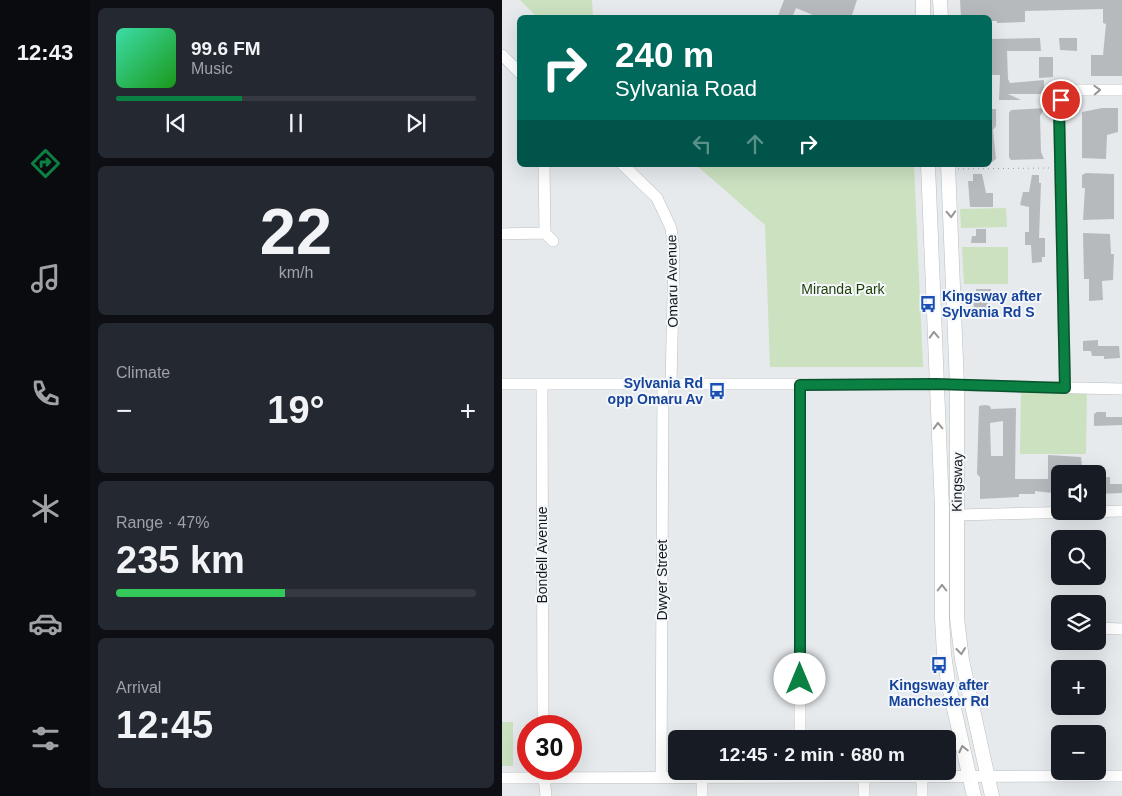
<!DOCTYPE html>
<meta charset="utf-8">
<style>
:root{--surface:#171b24;--page:#242831;--text:#f1f3f6;--muted:#9ea1a6;--line:#363941;--accent:#0b8043}
body{margin:0;font-family:Arial,sans-serif;background:var(--page);color:var(--text);height:100vh;display:flex;flex-direction:column;font-size:19px;white-space:nowrap}
*{box-sizing:border-box;margin:0}
p{font-size:16px;color:var(--muted)}
.icon{flex:none;width:28px;height:28px;fill:none;stroke:currentColor;stroke-width:2;stroke-linecap:round;stroke-linejoin:round}
.map{position:relative;flex:1;overflow:hidden}
.panel{display:flex;flex-direction:column;gap:8px;padding:8px;background:#0d0f14;width:412px}
.panel>*{flex:none}
.guide{position:absolute;left:15px;top:15px;width:475px;height:152px;border-radius:8px;box-shadow:0 5px 20px #0002;background:#00695c;color:#fff;overflow:hidden}
.buttons{position:absolute;left:549px;top:465px;display:grid;gap:10px}
.buttons a{display:grid;place-items:center;width:55px;height:55px;border-radius:8px;background:var(--surface);box-shadow:0 5px 20px #0002;font-size:25px}
.speed{position:absolute;left:15px;top:715px;display:flex;gap:10px;font-size:25px;font-weight:700;text-align:center}
.speed>*{display:grid;place-content:center;width:65px;height:65px;border-radius:50%;background:var(--surface);box-shadow:0 5px 20px #0002;line-height:1}
.speed .limit{border:8px solid #d22;background:#fff;color:#111}
.pin{position:absolute;display:grid;place-items:center;width:42px;height:42px;color:#fff;margin:-21px;border:2px solid #fff;border-radius:50%;box-shadow:0 1px 5px #0007}
.me{position:absolute;width:55px;margin:-28px;rotate:0deg;stroke-linejoin:round;filter:drop-shadow(0 0 4px #0008)}
.turn{display:flex;align-items:center;gap:18px;height:105px;padding:0 15px;font-size:22px}
.turn .icon{width:65px;height:65px;stroke-width:2.5}
.turn b{display:block;font-size:35px;line-height:42px}
.lanes{display:flex;align-items:center;height:48px;padding:0 15px;background:#0003;justify-content:center;gap:25px;direction:ltr}
.lanes .off{opacity:.35}
.big{font-size:38px;font-weight:600;line-height:1.1}
.panel .widget{flex:1;display:flex;flex-direction:column;justify-content:center;gap:8px;min-width:0;padding:0 18px;border-radius:8px;background:var(--page)}
.panel .dial{align-items:center;gap:0}
.dial b{font-size:65px;line-height:1}
.song{display:flex;align-items:center;gap:15px}
.cover{width:60px;height:60px;border-radius:8px;background:linear-gradient(135deg,hsl(160 70% 55%),hsl(120 70% 35%))}
.played{height:5px;border-radius:2px;background:linear-gradient(90deg,var(--accent) 35%,var(--line) 35%)}
.keys{display:flex;justify-content:space-around;direction:ltr}
.heat{display:flex;justify-content:space-between;align-items:center;font-size:28px;direction:ltr}
.charge{height:8px;border-radius:4px;background:linear-gradient(90deg,#34c759 47%,var(--line) 0)}
.trip{position:absolute;left:166px;top:730px;width:288px;height:50px;border-radius:8px;background:var(--surface);box-shadow:0 5px 20px #0002;font-weight:600;line-height:50px;text-align:center}
main{display:flex;flex:1;min-height:0}
.dock{display:flex;flex-direction:column;width:90px;justify-content:space-around;align-items:center;background:#090b0e;color:var(--muted)}
.dock .icon{width:35px;height:35px}
.dock .selected{color:var(--accent)}
.dock b{font-size:22px;color:var(--text)}
.map>svg:first-child{display:block}
.green{fill:#cbe1c0}
.building{fill:#b6babd;fill-rule:evenodd}
.lines{fill:none;stroke-linecap:round;stroke-linejoin:round}
.minor-casing{stroke:#bbbfc2;stroke-width:12}
.major-casing{stroke:#bbbfc2;stroke-width:15}
.path{stroke:#9da0a3;stroke-width:1;stroke-dasharray:1 4;stroke-linecap:butt}
.minor{stroke:#fff;stroke-width:11}
.major{stroke:#fff;stroke-width:14}
.oneway{stroke:#969697}
.route-casing{stroke:#07532c;stroke-width:12}
.route{stroke:#0b8043;stroke-width:9}
.labels{text-anchor:middle;dominant-baseline:central;stroke-width:4;stroke-linejoin:round;paint-order:stroke}
.street-label{font-size:14px;fill:#151618;stroke:#f3f7fb}
.park-label{font-size:14px;fill:#1c3d00;stroke:#f3f7fb}
.transit-label{font-size:14px;font-weight:bold;fill:#164399;stroke:#f3f7fb;text-anchor:start}
</style>
<main>
<nav class="dock">
<b>12:43</b>
<svg class="icon selected" aria-label="directions" viewBox="0 0 24 24"><path d="M12 3l9 9-9 9-9-9zM9 14v-3h6M13 9l2 2-2 2"/></svg>
<svg class="icon" aria-label="music" viewBox="0 0 24 24"><path d="M9 18V5l10-2v13"/><circle cx="6" cy="18" r="3"/><circle cx="16" cy="16" r="3"/></svg>
<svg class="icon" aria-label="phone" viewBox="0 0 24 24"><path d="M5 4h4l2 5-3 2q2 4 5 5l2-3 5 2v4C11 20 4 13 5 4z"/></svg>
<svg class="icon" aria-label="climate" viewBox="0 0 24 24"><path d="M12 3v18M4 7l16 10M4 17L20 7"/></svg>
<svg class="icon" aria-label="car" viewBox="0 0 24 24"><path d="M5 17H2v-5l4-1 3-4h7l3 4 3 1v5h-3M9 17h6M6 11h13"/><circle cx="7" cy="17" r="2"/><circle cx="17" cy="17" r="2"/></svg>
<svg class="icon" aria-label="filters" viewBox="0 0 24 24"><path d="M4 7h16M4 17h16"/><circle cx="9" cy="7" r="2"/><circle cx="15" cy="17" r="2"/></svg>
</nav>
<section class="panel">
<div class="widget">
<div class="song"><i class="cover"></i><div><b>99.6 FM</b><p>Music</p></div></div>
<div class="played"></div>
<div class="keys"><svg class="icon" aria-label="previous" viewBox="0 0 24 24"><path d="M18 5L8 12l10 7zM5 5v14"/></svg><svg class="icon" aria-label="pause" viewBox="0 0 24 24"><path d="M8 5v14M16 5v14"/></svg><svg class="icon" aria-label="next" viewBox="0 0 24 24"><path d="M6 5l10 7-10 7zM19 5v14"/></svg></div>
</div>
<div class="widget dial"><b>22</b><p>km/h</p></div>
<div class="widget"><p>Climate</p>
<div class="heat"><a>−</a><b class="big">19°</b><a>+</a></div>
</div>
<div class="widget"><p>Range · 47%</p><b class="big">235 km</b><div class="charge"></div></div>
<div class="widget"><p>Arrival</p><b class="big">12:45</b></div>
</section>
<div class="map">
<svg width="620" height="796" viewBox="0 0 620 796">
<rect width="100%" height="100%" fill="#e6eaed"/>
<!-- green -->
<path class="green" d="M18 0H90L91 17H35Z
M194 165H412L421 367H268L263 225Z
M504 208 505 227 459 228 458 209Z
M460 247H506V284H462Z
M519 387 585 389 584 454H518Z
M0 722H11V766H0Z"/>
<!-- building -->
<path class="building" d="M282 0H355L349 18H318L294 8 290 18H280L276 16Z
M458 0H620V76H589V55H601L604 24 601 23V9L523 11V22L495 23V21H488V18H459Z
M538 38 539 51H505L506 79 508 83 542 80V94H506L519 100H497L498 75H488V39Z
M557 38H575V51L558 50Z
M537 57H551V77L537 78Z
M543 108 538 116 539 152 542 159 509 160 507 157V113L509 110Z
M600 108H616V132L605 135 604 159 580 158V112Z
M488 109H494V126L491 130 494 159 490 162 488 161Z
M584 173 612 174V219L581 220 583 188H580V175Z
M471 174H480L484 193H491V207H468L466 181H471Z
M530 175H537V183H539L537 238H543V257H540V262L530 263 529 245H523V232H527V207L518 205 521 192H527Z
M474 229H484V243H469L470 236H474Z
M581 233 608 234 609 254H612L611 280 600 281 601 300 587 301V279H582Z
M474 289H489V301H486L485 316H474V310H472L471 296H474Z
M596 340V346H617L618 358 602 359V356H590L589 351H581V341Z
M483 405 488 406 489 409 514 408 513 479H546V455L579 457 581 474H558V494L533 491V494H517V497L478 499V477L475 474 477 406ZM501 421V456H489L488 423Z
M595 412H604V417H620V425L592 426V414Z
M595 477H608V484H620V493L595 494Z"/>
<g class="lines">
<!-- minor casing -->
<g class="minor-casing">
<path id="minor" d="M0 55 18 73
M42 165 43 233
M121 165 155 198 169 228 172 251 169 384
M0 234 43 233 51 241
M0 384H435
M40 384 41 726
M455 385 620 389
M563 388 557 108 559 99 570 90H620
M455 515 620 511
M595 628 620 629
M298 739V385
M41 769 44 796
M159 777 161 384
M0 778 620 776
M200 796V777
M362 796V777
M420 796V778"/>
</g>
<!-- major casing -->
<g class="major-casing">
<path id="major" d="M421 0V18
M438 0 439 18
M426 165 440 509V618L442 654 446 682 472 796
M446 165 455 385V618L460 660 490 796"/>
</g>
<!-- path -->
<path class="path" d="M52 166 59 165
M456 169 547 168"/>
<!-- minor -->
<use href="#minor" class="minor"/>
<!-- major -->
<use href="#major" class="major"/>
</g>
<!-- one-way arrows -->
<defs><path id="oneway-chevron" d="M-2-3.5L2.5 0L-2 3.5" fill="none" stroke-width="1.6" stroke-linecap="round" stroke-linejoin="round" transform="scale(1.25)"/></defs>
<g class="oneway">
<use href="#oneway-chevron" transform="translate(595 90) rotate(-2)"/>
<use href="#oneway-chevron" transform="translate(449 214) rotate(87)"/>
<use href="#oneway-chevron" transform="translate(432 335) rotate(-92)"/>
<use href="#oneway-chevron" transform="translate(436 426) rotate(-92)"/>
<use href="#oneway-chevron" transform="translate(440 588) rotate(-90)"/>
<use href="#oneway-chevron" transform="translate(459 651) rotate(84)"/>
<use href="#oneway-chevron" transform="translate(461 749) rotate(-103)"/>
</g>
<g class="lines">
<!-- route casing -->
<g class="route-casing">
<path id="route" d="M298 679V385L434 384 563 388 557 108 559 100"/>
</g>
<!-- route -->
<use href="#route" class="route"/>
</g>
<!-- icons -->
<defs>
<g id="bus-bare" transform="scale(1.35)"><path d="M-5-6H5V4H4V6H2V4H-2V6H-4V4H-5ZM-3.5-4V0h7V-4ZM-3.5 1.2v1.5H-2V1.2ZM2 1.2v1.5H3.5V1.2Z" fill="#1a4fb4" stroke="#f3f7fb" stroke-width="2.5" paint-order="stroke"/></g>
</defs>
<g fill-rule="evenodd">
<use href="#bus-bare" x="426" y="304"/>
<use href="#bus-bare" x="215" y="391"/>
<use href="#bus-bare" x="437" y="665"/>
</g>
<g class="labels">
<!-- street labels -->
<g class="street-label">
<text transform="translate(170 281) rotate(-91)">Omaru Avenue</text>
<text transform="translate(455 482) rotate(-89)">Kingsway</text>
<text transform="translate(40 555) rotate(-90)">Bondell Avenue</text>
<text transform="translate(160 580) rotate(-90)">Dwyer Street</text>
</g>
<!-- park labels -->
<g class="park-label">
<text x="341" y="289">Miranda Park</text>
</g>
<!-- transit labels -->
<g class="transit-label">
<text x="440" y="296">Kingsway after<tspan x="440" dy="16">Sylvania Rd S</tspan></text>
<text x="201" y="383" text-anchor="end">Sylvania Rd<tspan x="201" dy="16">opp Omaru Av</tspan></text>
<text x="437" y="685" text-anchor="middle">Kingsway after<tspan x="437" dy="16">Manchester Rd</tspan></text>
</g>
</g>
</svg>
<div class="buttons">
<a><svg class="icon" aria-label="sound" viewBox="0 0 24 24"><path d="M4 9h4l5-4v14l-5-4H4zM17 9q2 3 0 6"/></svg></a>
<a><svg class="icon" aria-label="search" viewBox="0 0 24 24"><circle cx="10" cy="10" r="6"/><path d="M15 15l6 6"/></svg></a>
<a><svg class="icon" aria-label="layers" viewBox="0 0 24 24"><path d="M12 4l9 5-9 5-9-5zM3 14l9 5 9-5"/></svg></a>
<a>+</a>
<a>−</a>
</div>
<div class="speed"><div class="limit">30</div></div>
<div class="pin" style="left:559px;top:100px;background:#d93025"><svg class="icon" aria-label="arrive" viewBox="0 0 24 24"><path d="M6 21V4h12l-3 4 3 4H6"/></svg></div>
<svg class="me" style="left:298px;top:679px" viewBox="-20 -20 40 40"><circle r="19" fill="#fff"/><path d="M0-13L10 11 0 6-10 11z" fill="#0b8043"/></svg>
<div class="trip">12:45 · 2 min · 680 m</div>
<div class="guide">
<div class="turn"><svg class="icon" aria-label="right" viewBox="0 0 24 24"><path d="M7 20v-9h11M14 6l5 5-5 5"/></svg><div><b>240 m</b>Sylvania Road</div></div>
<div class="lanes"><svg class="icon off" aria-label="left" viewBox="0 0 24 24"><path d="M17 20v-9H6M10 6l-5 5 5 5"/></svg><svg class="icon off" aria-label="ahead" viewBox="0 0 24 24"><path d="M12 20V5M6 11l6-6 6 6"/></svg><svg class="icon" aria-label="right" viewBox="0 0 24 24"><path d="M7 20v-9h11M14 6l5 5-5 5"/></svg></div>
</div>
</div>
</main>
